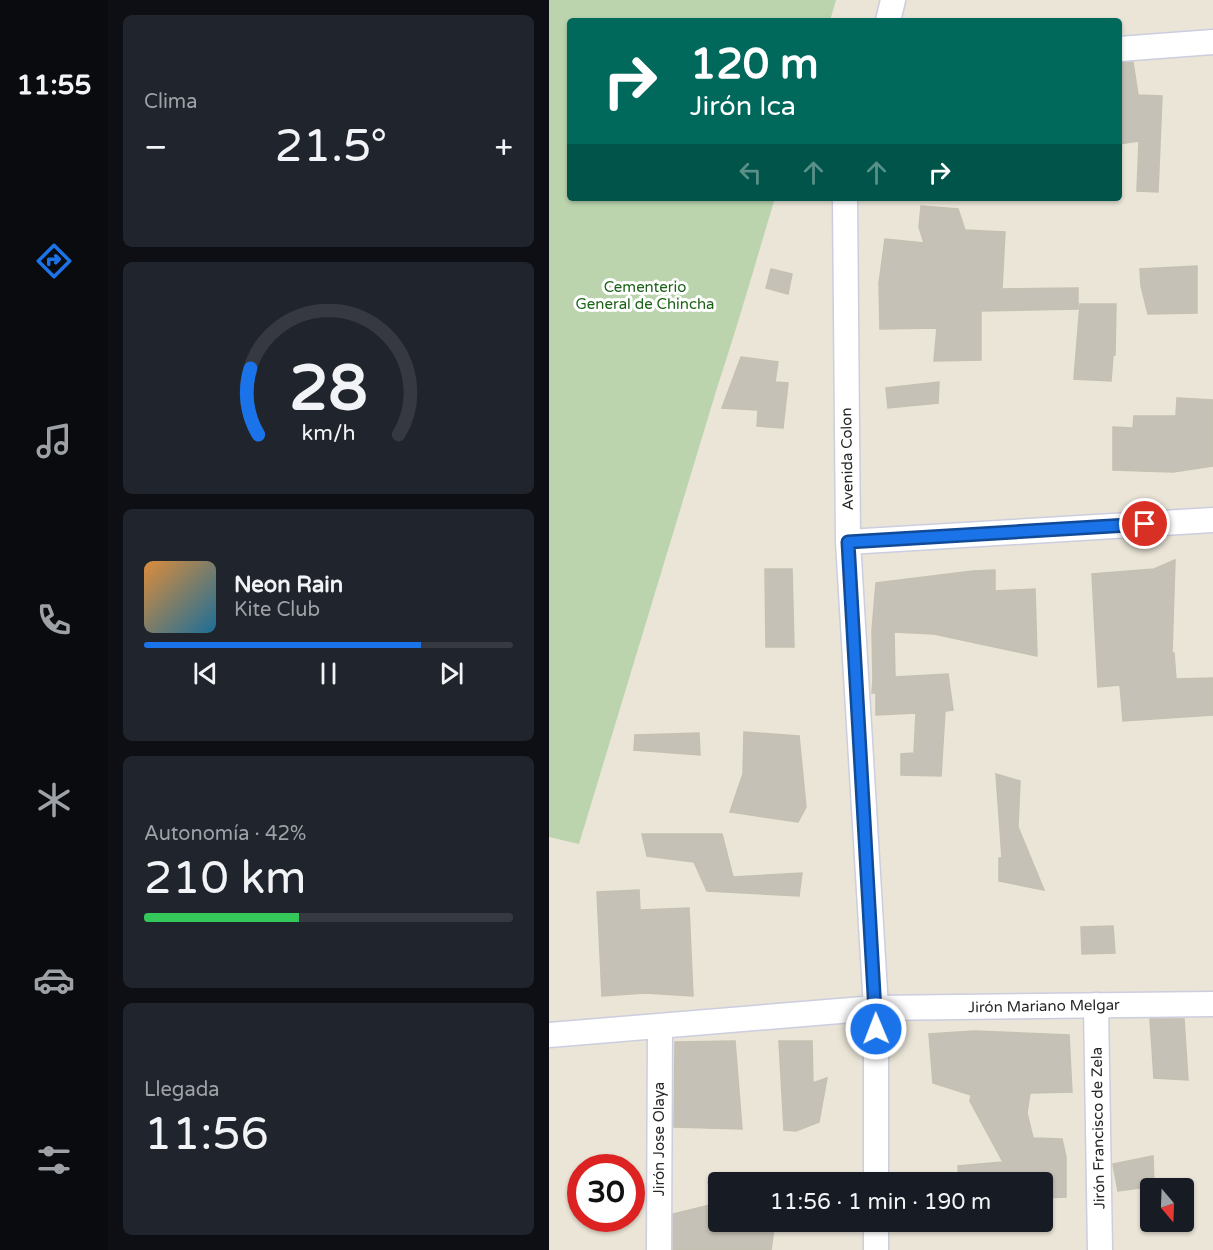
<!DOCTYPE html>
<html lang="es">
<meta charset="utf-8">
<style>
:root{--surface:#171b24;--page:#20242c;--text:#f1f3f6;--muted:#9ea1a6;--line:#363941;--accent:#1a73e8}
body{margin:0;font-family:"Varela Round",sans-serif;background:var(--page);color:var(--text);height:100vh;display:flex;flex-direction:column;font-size:22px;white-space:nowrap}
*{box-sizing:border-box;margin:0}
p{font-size:20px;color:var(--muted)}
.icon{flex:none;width:33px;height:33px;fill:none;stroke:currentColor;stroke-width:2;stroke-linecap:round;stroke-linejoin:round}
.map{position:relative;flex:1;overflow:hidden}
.sheet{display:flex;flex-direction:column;gap:15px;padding:15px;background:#0d0f14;width:441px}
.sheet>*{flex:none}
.banner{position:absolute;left:18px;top:18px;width:555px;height:183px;border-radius:6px;box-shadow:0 2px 4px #0004;background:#00695c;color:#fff;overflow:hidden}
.needle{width:39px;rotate:161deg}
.controls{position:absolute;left:591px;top:1178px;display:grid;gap:12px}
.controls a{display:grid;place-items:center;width:54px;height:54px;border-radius:6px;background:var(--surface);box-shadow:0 2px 4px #0004;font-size:30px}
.speed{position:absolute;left:18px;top:1154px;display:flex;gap:12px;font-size:30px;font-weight:700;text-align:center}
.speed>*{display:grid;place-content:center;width:78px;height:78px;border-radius:50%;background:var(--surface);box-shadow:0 2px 4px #0004;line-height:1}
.speed .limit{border:9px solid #d22;background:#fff;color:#111}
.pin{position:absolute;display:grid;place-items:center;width:51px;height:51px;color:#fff;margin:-26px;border:3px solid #fff;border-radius:50%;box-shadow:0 2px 6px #0007}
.me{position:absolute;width:66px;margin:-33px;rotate:359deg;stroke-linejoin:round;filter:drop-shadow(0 0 4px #0008)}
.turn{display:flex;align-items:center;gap:21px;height:126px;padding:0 24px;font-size:27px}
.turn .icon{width:78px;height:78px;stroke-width:2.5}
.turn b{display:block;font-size:42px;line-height:51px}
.lanes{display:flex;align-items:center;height:57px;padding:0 24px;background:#0003;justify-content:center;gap:30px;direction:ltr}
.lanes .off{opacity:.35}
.big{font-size:45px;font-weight:600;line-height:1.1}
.sheet .tile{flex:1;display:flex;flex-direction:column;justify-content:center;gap:9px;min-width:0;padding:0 21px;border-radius:9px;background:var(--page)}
.sheet .dial{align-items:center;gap:0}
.dial svg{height:156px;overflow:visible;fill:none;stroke:var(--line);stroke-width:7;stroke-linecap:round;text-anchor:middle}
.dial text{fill:var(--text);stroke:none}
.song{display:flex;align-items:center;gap:18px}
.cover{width:72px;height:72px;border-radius:9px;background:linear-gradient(135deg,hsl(30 70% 55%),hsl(200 70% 35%))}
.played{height:6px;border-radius:3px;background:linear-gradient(90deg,var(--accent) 75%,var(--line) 75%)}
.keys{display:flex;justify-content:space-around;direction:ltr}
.heat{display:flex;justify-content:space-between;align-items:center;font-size:33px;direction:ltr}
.charge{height:9px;border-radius:4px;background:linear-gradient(90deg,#34c759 42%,var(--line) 0)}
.trip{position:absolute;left:159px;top:1172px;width:345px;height:60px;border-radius:6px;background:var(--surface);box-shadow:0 2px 4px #0004;font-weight:600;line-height:60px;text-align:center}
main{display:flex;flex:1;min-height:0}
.dock{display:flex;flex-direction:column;width:108px;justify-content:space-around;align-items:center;background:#090b0e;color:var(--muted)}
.dock .icon{width:42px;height:42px}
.dock .active{color:var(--accent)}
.dock b{font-size:27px;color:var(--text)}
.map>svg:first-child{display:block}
.cemetery{fill:#bbd4ae}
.building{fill:#c5c1b7;stroke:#c5c1b1;stroke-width:1.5}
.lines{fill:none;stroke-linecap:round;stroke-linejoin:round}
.street-casing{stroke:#cdcde0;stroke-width:27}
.street{stroke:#fff;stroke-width:24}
.route-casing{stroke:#114b97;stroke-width:15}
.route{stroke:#1a73e8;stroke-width:10}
.labels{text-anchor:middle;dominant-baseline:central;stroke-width:6;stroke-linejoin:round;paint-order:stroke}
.park-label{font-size:15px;fill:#1c6218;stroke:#fff}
.street-label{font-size:15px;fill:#272727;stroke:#fff}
</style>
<main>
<nav class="dock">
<b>11:55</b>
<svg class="icon active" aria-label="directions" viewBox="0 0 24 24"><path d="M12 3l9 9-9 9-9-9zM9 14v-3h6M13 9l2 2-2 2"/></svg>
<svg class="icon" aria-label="music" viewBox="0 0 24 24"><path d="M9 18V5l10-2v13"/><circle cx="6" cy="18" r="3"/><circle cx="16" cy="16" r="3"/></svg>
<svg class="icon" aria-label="phone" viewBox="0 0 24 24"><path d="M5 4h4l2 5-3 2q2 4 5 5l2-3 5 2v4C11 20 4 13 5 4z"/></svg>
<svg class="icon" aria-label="climate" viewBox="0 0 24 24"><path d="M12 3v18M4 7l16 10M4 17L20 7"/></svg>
<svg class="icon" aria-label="car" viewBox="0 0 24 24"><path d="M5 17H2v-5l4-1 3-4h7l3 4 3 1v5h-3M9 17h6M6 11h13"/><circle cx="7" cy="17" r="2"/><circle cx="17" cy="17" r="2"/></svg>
<svg class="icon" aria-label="filters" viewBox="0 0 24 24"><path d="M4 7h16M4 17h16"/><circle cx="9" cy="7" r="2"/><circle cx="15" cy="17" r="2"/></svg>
</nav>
<section class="sheet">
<div class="tile"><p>Clima</p>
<div class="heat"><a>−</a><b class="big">21.5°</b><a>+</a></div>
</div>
<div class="tile dial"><svg viewBox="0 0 100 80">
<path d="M14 69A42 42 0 1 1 86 69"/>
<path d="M14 69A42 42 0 0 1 10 35" stroke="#1a73e8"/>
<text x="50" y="56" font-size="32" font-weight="700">28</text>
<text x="50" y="72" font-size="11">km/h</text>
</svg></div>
<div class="tile">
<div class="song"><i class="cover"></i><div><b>Neon Rain</b><p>Kite Club</p></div></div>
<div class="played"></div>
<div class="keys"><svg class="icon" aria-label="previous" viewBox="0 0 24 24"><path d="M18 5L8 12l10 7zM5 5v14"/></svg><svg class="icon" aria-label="pause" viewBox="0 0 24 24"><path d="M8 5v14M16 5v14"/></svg><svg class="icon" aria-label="next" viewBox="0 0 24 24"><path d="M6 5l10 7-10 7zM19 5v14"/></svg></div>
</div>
<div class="tile"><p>Autonomía · 42%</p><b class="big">210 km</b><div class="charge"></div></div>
<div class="tile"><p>Llegada</p><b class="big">11:56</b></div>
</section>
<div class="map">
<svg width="664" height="1250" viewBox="0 0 664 1250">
<rect width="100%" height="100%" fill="#eae5d7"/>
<!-- cemetery -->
<path class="cemetery" d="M0 0H287L281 21H21V198H226C207 261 189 325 168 388L30 844 0 837Z"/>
<!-- building -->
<path class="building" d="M584 62 589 95 613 96 609 192 588 191 590 141 570 144V63Z
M372 206 409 209 416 230 456 232 453 289 529 288V309L432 311V360L385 361 388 328 331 329 330 283 336 239 375 243 370 227Z
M648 266V313L599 314 592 286 591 269Z
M222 269 243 274 239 294 217 288Z
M531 304H567L566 355H564L562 381 525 379Z
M192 357 229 362 226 382 239 383 234 428 208 426 209 410 173 408Z
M390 382 389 403 339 408 337 388Z
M628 398 664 400V466L624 472 564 470V427L584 428 585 416H627Z
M626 560 623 653H625L627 679 664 678V715L574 721 571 685 549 687 543 574 605 569Z
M216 569H243L245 647H217Z
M446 570V591L486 589 488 656 385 634 345 632 346 677 399 674 404 710 396 711 392 776 352 775V754L365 753 367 713 327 715V693H323L324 680 323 631 327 583 424 571Z
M195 732 250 736 257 807 249 822 181 812 194 774Z
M150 733 151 755 85 750 86 735Z
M447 774 471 781 469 827 495 890 450 881V858H453Z
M93 834H173L184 877 253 873 250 896 158 891 145 862 98 856Z
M90 890 91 910 140 908 144 996 96 993 53 996 48 892Z
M564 926 566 953 533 954 532 927Z
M601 1019H635L639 1080 605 1078Z
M425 1031 520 1035 523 1092 481 1093 478 1113 484 1138 513 1139 517 1157V1197L494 1198V1182H410L409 1166 454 1162 421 1101 422 1095 384 1083 380 1034Z
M186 1041 193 1129 125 1127 126 1042Z
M230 1041H263L264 1083 278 1078 270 1122 247 1131 235 1130Z
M604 1156 605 1186 569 1191 564 1164Z
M231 1178V1182H170V1221H226L222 1250H124V1214L165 1204 159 1182Z"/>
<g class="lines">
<!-- street casing -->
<g class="street-casing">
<path id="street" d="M339 21 344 0
M570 49 664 42
M296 198 299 542 327 1008V1182
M299 542 664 520
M547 1005 551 1250
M0 1035 327 1008 664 1004
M110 1250 111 1027
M327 1250V1221"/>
</g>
<!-- street -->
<use href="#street" class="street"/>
</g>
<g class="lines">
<!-- route casing -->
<g class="route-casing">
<path id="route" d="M327 1029 299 542 596 524"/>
</g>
<!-- route -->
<use href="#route" class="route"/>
</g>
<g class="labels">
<!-- park labels -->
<g class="park-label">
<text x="96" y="287">Cementerio<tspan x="96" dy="17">General de Chincha</tspan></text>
</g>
<!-- street labels -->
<g class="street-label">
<text transform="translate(298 459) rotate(-91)">Avenida Colon</text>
<text transform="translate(495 1006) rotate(-1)">Jirón Mariano Melgar</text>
<text transform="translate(549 1128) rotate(-91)">Jirón Francisco de Zela</text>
<text transform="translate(110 1139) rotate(-90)">Jirón Jose Olaya</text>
</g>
</g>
</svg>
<div class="controls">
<a><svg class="needle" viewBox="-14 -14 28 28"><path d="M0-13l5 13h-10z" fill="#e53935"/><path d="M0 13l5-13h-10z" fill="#9ea1a6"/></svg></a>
</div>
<div class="speed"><div class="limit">30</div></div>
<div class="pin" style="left:596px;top:524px;background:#d93025"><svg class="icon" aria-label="arrive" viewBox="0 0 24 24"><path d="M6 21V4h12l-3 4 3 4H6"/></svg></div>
<svg class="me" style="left:327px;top:1029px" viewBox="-20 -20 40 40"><circle r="17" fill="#1a73e8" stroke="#fff" stroke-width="3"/><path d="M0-11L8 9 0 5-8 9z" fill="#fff"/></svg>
<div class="trip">11:56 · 1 min · 190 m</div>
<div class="banner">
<div class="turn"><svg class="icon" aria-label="right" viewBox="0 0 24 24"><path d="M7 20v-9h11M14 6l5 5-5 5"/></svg><div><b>120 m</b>Jirón Ica</div></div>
<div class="lanes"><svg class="icon off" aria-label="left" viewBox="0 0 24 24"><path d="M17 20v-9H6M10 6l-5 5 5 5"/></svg><svg class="icon off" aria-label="ahead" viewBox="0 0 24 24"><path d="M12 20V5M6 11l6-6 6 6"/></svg><svg class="icon off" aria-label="ahead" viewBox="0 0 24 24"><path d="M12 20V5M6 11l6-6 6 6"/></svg><svg class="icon" aria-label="right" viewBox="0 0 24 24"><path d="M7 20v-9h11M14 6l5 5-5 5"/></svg></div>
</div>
</div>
</main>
